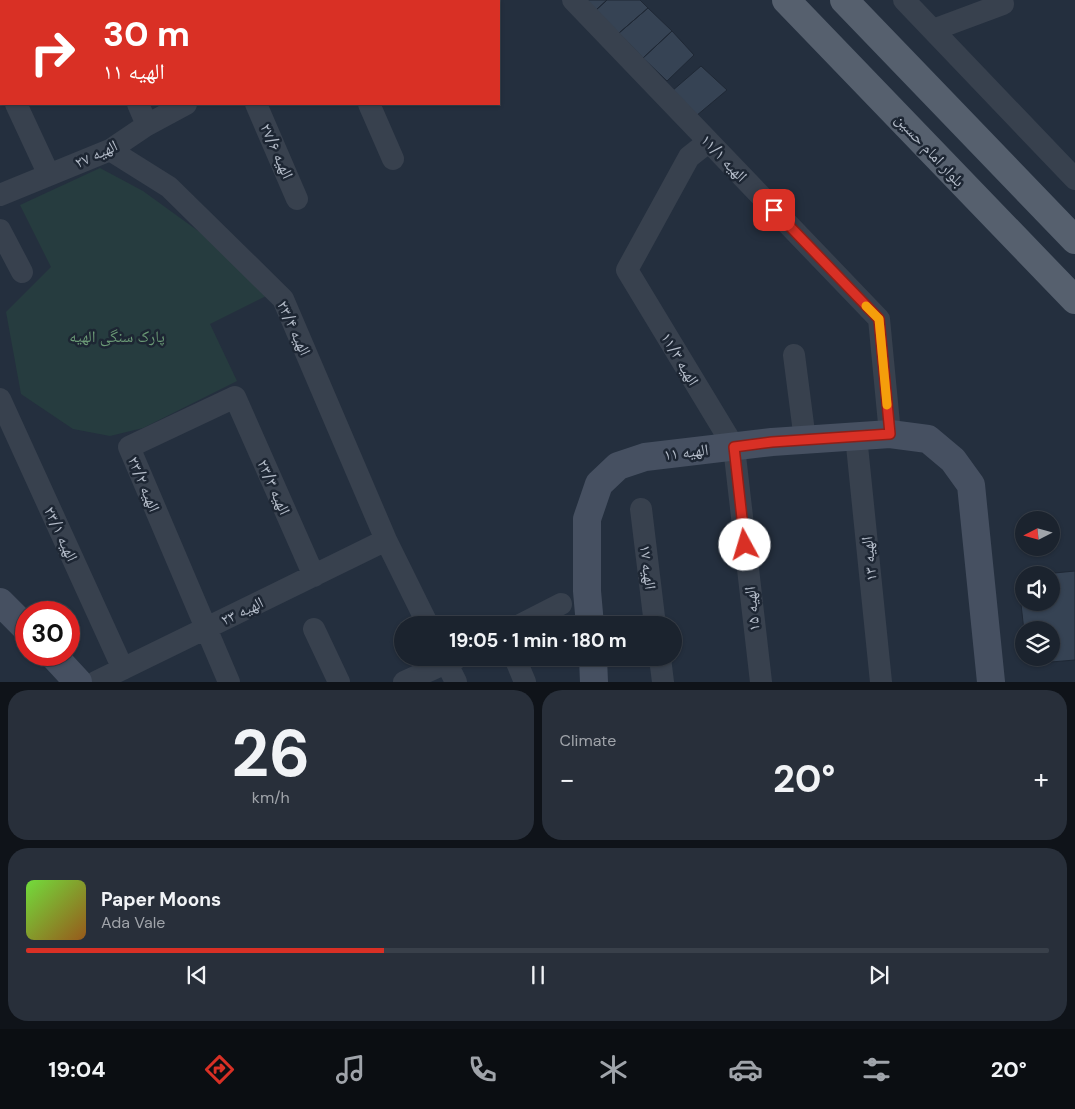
<!DOCTYPE html>
<meta charset="utf-8">
<style>
:root{--surface:#1b232e;--page:#282f3a;--text:#f1f3f6;--muted:#a0a4aa;--line:#39404a;--accent:#d93025}
body{margin:0;font-family:"DM Sans","Noto Naskh Arabic",sans-serif;background:var(--page);color:var(--text);height:100vh;display:flex;flex-direction:column;font-size:19px;white-space:nowrap}
*{box-sizing:border-box;margin:0}
p{font-size:16px;color:var(--muted)}
.icon{flex:none;width:28px;height:28px;fill:none;stroke:currentColor;stroke-width:2;stroke-linecap:round;stroke-linejoin:round}
.map{position:relative;height:682px;overflow:hidden}
.sheet{display:flex;flex-direction:column;gap:8px;padding:8px;background:#0f1319;flex:1}
.sheet>*{flex:none}
.top-card{position:absolute;left:0px;top:0px;width:500px;height:105px;box-shadow:0 1px 4px #0004,0 0 0 1px var(--line);background:#d93025;color:#fff;overflow:hidden}
.needle{width:32px;rotate:264deg}
.fabs{position:absolute;left:1015px;top:511px;display:grid;gap:10px}
.fabs a{display:grid;place-items:center;width:45px;height:45px;border-radius:50%;background:var(--surface);box-shadow:0 1px 4px #0004,0 0 0 1px var(--line);font-size:25px}
.speed{position:absolute;left:15px;top:601px;display:flex;gap:10px;font-size:25px;font-weight:700;text-align:center}
.speed>*{display:grid;place-content:center;width:65px;height:65px;border-radius:50%;background:var(--surface);box-shadow:0 1px 4px #0004,0 0 0 1px var(--line);line-height:1}
.speed .limit{border:8px solid #d22;background:#fff;color:#111}
.pin{position:absolute;display:grid;place-items:center;width:42px;height:42px;color:#fff;margin:-21px;border-radius:10px;box-shadow:0 2px 8px #0006}
.me{position:absolute;width:55px;margin:-28px;rotate:354deg;stroke-linejoin:round;filter:drop-shadow(0 0 4px #0008)}
.turn{display:flex;align-items:center;gap:18px;height:105px;padding:0 20px;font-size:22px}
.turn .icon{width:65px;height:65px;stroke-width:2.5}
.turn b{display:block;font-size:35px;line-height:42px}
.big{font-size:38px;font-weight:700;line-height:1.1}
.sheet .widget{flex:1;display:flex;flex-direction:column;justify-content:center;gap:8px;min-width:0;padding:0 18px;border-radius:20px;background:var(--page)}
.sheet .dial{align-items:center;gap:0}
.dial b{font-size:65px;line-height:1}
.song{display:flex;align-items:center;gap:15px}
.cover{width:60px;height:60px;border-radius:8px;background:linear-gradient(135deg,hsl(100 70% 55%),hsl(30 70% 35%))}
.played{height:5px;border-radius:2px;background:linear-gradient(90deg,var(--accent) 35%,var(--line) 35%)}
.keys{display:flex;justify-content:space-around;direction:ltr}
.heat{display:flex;justify-content:space-between;align-items:center;font-size:28px;direction:ltr}
.sheet .tiles{flex:1;display:grid;gap:8px;grid-template-columns:1fr 1fr}
.widget:last-child{grid-column:span 2}
.trip{position:absolute;left:394px;top:616px;width:288px;height:50px;border-radius:25px;background:var(--surface);box-shadow:0 1px 4px #0004,0 0 0 1px var(--line);font-weight:700;line-height:50px;text-align:center}
.menu{display:flex;height:80px;justify-content:space-around;align-items:center;background:#0b0e12;color:var(--muted)}
.menu .icon{width:35px;height:35px}
.menu .on{color:var(--accent)}
.menu b{font-size:22px;color:var(--text)}
.map>svg:first-child{display:block}
.green{fill:#263c3f}
.building{fill:#364354;stroke:#1f2835}
.lines{fill:none;stroke-linecap:round;stroke-linejoin:round}
.street{stroke:#38414e;stroke-width:22}
.secondary{stroke:#465061;stroke-width:28}
.primary{stroke:#56606e;stroke-width:28}
.route-casing{stroke:#8d1f18;stroke-width:12}
.route{stroke:#d93025;stroke-width:9}
.slow{stroke:#f59e0b;stroke-width:9}
.labels{text-anchor:middle;dominant-baseline:central;stroke-width:5;stroke-linejoin:round;paint-order:stroke}
.street-label{font-size:16px;fill:#b4bcc9;stroke:#1d2633}
.park-label{font-size:16px;fill:#6b9a76;stroke:#1d2633}
</style>
<div class="map">
<svg width="1075" height="682" viewBox="0 0 1075 682">
<rect width="100%" height="100%" fill="#242f3e"/>
<!-- green -->
<path class="green" d="M100 168 143 191 223 249 266 296 210 324 237 381 143 428 110 436 73 429 21 394 6 312 51 267 20 205Z"/>
<!-- building -->
<path class="building" d="M586 0H607L596 10Z
M607 0H640L648 8 619 33 596 10Z
M648 8 672 31 643 58 619 33Z
M672 31 694 55 667 81 643 58Z
M701 66 727 90 696 116 672 91Z
M1075 571V660L1027 664V658H1051V630L1024 631 1018 577 1024 576V602H1051V575H1034Z"/>
<g class="lines">
<!-- street -->
<path class="street" d="M93 0V1
M210 0 211 1
M325 0 326 1
M573 0 879 319 890 434
M904 0 1075 179
M933 30 1003 4 1002 0
M0 69 1 72
M16 104 49 175
M138 104 147 125
M256 104 297 199
M369 104 393 159
M708 142 689 157 627 270 734 447 761 682
M110 150 169 187 283 299 386 540 428 625
M0 195 110 150 147 125 186 104
M0 230 22 272
M794 355 805 440
M0 399 123 669
M856 436 881 682
M641 509 655 625
M520 625 561 604
M314 629 339 682
M444 658 456 682
M515 658 525 682
M660 658 663 682
M96 682 386 540
M229 682 129 447 235 397 314 576
M404 682 457 658"/>
<!-- secondary -->
<path class="secondary" d="M0 602 26 628
M590 625 587 591V519L599 484 618 466 645 457 772 442 890 434 928 439 953 460 971 485 991 682
M53 655 78 682
M593 658 594 682"/>
<!-- primary -->
<path class="primary" d="M786 0 1075 300
M844 0 1075 240"/>
</g>
<g class="lines">
<!-- route casing -->
<g class="route-casing">
<path id="route" d="M745 545 734 447 772 442 890 434 879 319 774 210"/>
</g>
<!-- route -->
<use href="#route" class="route"/>
<!-- slow -->
<path class="slow" d="M866 306 879 319 887 405"/>
</g>
<g class="labels">
<!-- street labels -->
<g class="street-label">
<text transform="translate(930 150) rotate(47)">بلوار امام حسین</text>
<text transform="translate(277 151) rotate(66)">الهیه ۲۷/۶</text>
<text transform="translate(96 154) rotate(-25)">الهیه ۲۷</text>
<text transform="translate(724 158) rotate(46)">الهیه ۱۱/۱</text>
<text transform="translate(294 328) rotate(65)">الهیه ۲۳/۴</text>
<text transform="translate(680 359) rotate(59)">الهیه ۱۱/۳</text>
<text transform="translate(686 452) rotate(-7)">الهیه ۱۱</text>
<text transform="translate(144 484) rotate(67)">الهیه ۲۳/۲</text>
<text transform="translate(274 487) rotate(66)">الهیه ۲۳/۳</text>
<text transform="translate(61 534) rotate(65)">الهیه ۲۳/۱</text>
<text transform="translate(869 559) rotate(-96)">الهیه ۱۳</text>
<text transform="translate(648 567) rotate(83)">الهیه ۱۷</text>
<text transform="translate(752 609) rotate(-96)">الهیه ۱۵</text>
<text transform="translate(242 611) rotate(-26)">الهیه ۲۳</text>
</g>
<!-- park labels -->
<g class="park-label">
<text x="117" y="336">پارک سنگی الهیه</text>
</g>
</g>
</svg>
<div class="fabs">
<a><svg class="needle" viewBox="-14 -14 28 28"><path d="M0-13l5 13h-10z" fill="#e53935"/><path d="M0 13l5-13h-10z" fill="#a0a4aa"/></svg></a>
<a><svg class="icon" aria-label="sound" viewBox="0 0 24 24"><path d="M4 9h4l5-4v14l-5-4H4zM17 9q2 3 0 6"/></svg></a>
<a><svg class="icon" aria-label="layers" viewBox="0 0 24 24"><path d="M12 4l9 5-9 5-9-5zM3 14l9 5 9-5"/></svg></a>
</div>
<div class="speed"><div class="limit">30</div></div>
<div class="pin" style="left:774px;top:210px;background:#d93025"><svg class="icon" aria-label="arrive" viewBox="0 0 24 24"><path d="M6 21V4h12l-3 4 3 4H6"/></svg></div>
<svg class="me" style="left:745px;top:545px" viewBox="-20 -20 40 40"><circle r="19" fill="#fff"/><path d="M0-13L10 11 0 6-10 11z" fill="#d93025"/></svg>
<div class="trip">19:05 · 1 min · 180 m</div>
<div class="top-card">
<div class="turn"><svg class="icon" aria-label="right" viewBox="0 0 24 24"><path d="M7 20v-9h11M14 6l5 5-5 5"/></svg><div><b>30 m</b>الهیه ۱۱</div></div>
</div>
</div>
<section class="sheet">
<div class="tiles">
<div class="widget dial"><b>26</b><p>km/h</p></div>
<div class="widget"><p>Climate</p>
<div class="heat"><a>−</a><b class="big">20°</b><a>+</a></div>
</div>
<div class="widget">
<div class="song"><i class="cover"></i><div><b>Paper Moons</b><p>Ada Vale</p></div></div>
<div class="played"></div>
<div class="keys"><svg class="icon" aria-label="previous" viewBox="0 0 24 24"><path d="M18 5L8 12l10 7zM5 5v14"/></svg><svg class="icon" aria-label="pause" viewBox="0 0 24 24"><path d="M8 5v14M16 5v14"/></svg><svg class="icon" aria-label="next" viewBox="0 0 24 24"><path d="M6 5l10 7-10 7zM19 5v14"/></svg></div>
</div>
</div>
</section>
<nav class="menu">
<b>19:04</b>
<svg class="icon on" aria-label="directions" viewBox="0 0 24 24"><path d="M12 3l9 9-9 9-9-9zM9 14v-3h6M13 9l2 2-2 2"/></svg>
<svg class="icon" aria-label="music" viewBox="0 0 24 24"><path d="M9 18V5l10-2v13"/><circle cx="6" cy="18" r="3"/><circle cx="16" cy="16" r="3"/></svg>
<svg class="icon" aria-label="phone" viewBox="0 0 24 24"><path d="M5 4h4l2 5-3 2q2 4 5 5l2-3 5 2v4C11 20 4 13 5 4z"/></svg>
<svg class="icon" aria-label="climate" viewBox="0 0 24 24"><path d="M12 3v18M4 7l16 10M4 17L20 7"/></svg>
<svg class="icon" aria-label="car" viewBox="0 0 24 24"><path d="M5 17H2v-5l4-1 3-4h7l3 4 3 1v5h-3M9 17h6M6 11h13"/><circle cx="7" cy="17" r="2"/><circle cx="17" cy="17" r="2"/></svg>
<svg class="icon" aria-label="filters" viewBox="0 0 24 24"><path d="M4 7h16M4 17h16"/><circle cx="9" cy="7" r="2"/><circle cx="15" cy="17" r="2"/></svg>
<b>20°</b>
</nav>
